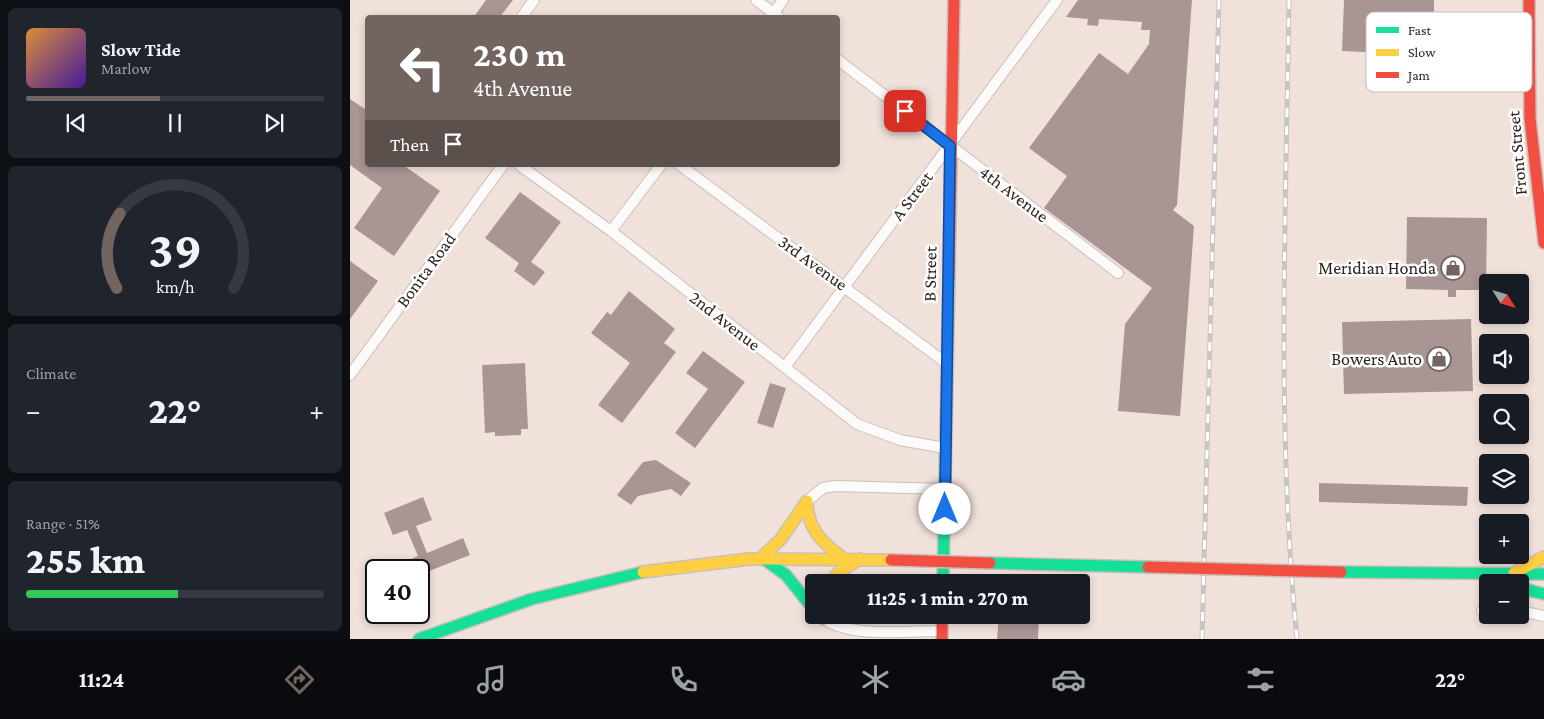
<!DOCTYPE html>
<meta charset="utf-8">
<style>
:root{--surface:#171b24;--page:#20242c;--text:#f1f3f6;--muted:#9ea1a6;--line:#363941;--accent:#726560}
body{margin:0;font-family:"Crimson Pro",serif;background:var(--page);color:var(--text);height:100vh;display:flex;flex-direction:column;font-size:19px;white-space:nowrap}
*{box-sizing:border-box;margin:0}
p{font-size:16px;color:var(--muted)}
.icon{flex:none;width:28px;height:28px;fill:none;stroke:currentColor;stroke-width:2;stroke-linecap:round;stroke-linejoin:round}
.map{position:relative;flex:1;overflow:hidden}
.drawer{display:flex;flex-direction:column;gap:8px;padding:8px;background:#0d0f14;width:350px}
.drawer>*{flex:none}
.guide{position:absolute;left:15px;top:15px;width:475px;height:152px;border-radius:5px;box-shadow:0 2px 8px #0003;background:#726560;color:#fff;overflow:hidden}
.needle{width:32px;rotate:127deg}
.fabs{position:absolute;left:1129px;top:274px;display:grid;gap:10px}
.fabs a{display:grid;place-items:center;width:50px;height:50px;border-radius:5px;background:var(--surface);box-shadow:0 2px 8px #0003;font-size:25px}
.speed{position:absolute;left:15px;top:559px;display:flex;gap:10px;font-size:25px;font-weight:700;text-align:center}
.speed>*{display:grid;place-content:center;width:65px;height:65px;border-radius:50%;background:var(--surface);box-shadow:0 2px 8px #0003;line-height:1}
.speed .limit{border:2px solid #111;border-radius:8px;background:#fff;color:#111}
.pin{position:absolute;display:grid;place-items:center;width:42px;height:42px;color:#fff;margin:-21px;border-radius:10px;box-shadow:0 2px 8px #0006}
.me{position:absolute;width:55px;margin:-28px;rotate:0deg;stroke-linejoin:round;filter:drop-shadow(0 0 4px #0008)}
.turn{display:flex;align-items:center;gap:18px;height:105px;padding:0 25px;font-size:22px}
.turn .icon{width:65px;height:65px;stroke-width:2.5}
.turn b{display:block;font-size:35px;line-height:42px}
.then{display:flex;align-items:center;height:48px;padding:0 25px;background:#0003;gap:10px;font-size:19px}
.big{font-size:38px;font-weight:800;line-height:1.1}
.drawer .card{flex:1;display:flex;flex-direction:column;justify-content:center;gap:8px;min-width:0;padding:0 18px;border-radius:8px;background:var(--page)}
.drawer .dial{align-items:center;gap:0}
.dial svg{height:130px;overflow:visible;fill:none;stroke:var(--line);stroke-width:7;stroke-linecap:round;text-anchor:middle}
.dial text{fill:var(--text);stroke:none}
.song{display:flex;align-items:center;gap:15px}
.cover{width:60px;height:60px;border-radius:8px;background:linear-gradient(135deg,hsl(30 70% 55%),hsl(260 70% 35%))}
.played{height:5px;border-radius:2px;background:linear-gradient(90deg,var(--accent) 45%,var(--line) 45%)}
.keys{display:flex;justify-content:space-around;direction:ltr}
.heat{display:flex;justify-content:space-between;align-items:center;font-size:28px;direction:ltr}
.charge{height:8px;border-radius:4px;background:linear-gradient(90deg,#34c759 51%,var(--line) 0)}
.trip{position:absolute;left:455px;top:574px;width:285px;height:50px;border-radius:5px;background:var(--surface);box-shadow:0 2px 8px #0003;font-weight:800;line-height:50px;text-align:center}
.tabs{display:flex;height:80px;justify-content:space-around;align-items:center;background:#090b0e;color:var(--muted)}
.tabs .icon{width:35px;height:35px}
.tabs .active{color:var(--accent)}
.tabs b{font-size:22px;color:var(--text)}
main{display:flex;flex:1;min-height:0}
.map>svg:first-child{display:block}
.building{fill:#aa9595}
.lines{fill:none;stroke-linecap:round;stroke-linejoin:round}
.street-casing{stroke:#ccbfba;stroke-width:12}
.fast-casing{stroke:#ccbfba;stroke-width:14}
.slow-casing{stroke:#ccbfba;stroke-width:14}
.jam-casing{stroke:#ccbfba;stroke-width:14}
.street{stroke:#fdfafa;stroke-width:10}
.fast{stroke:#16e098;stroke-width:11}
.slow{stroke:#ffcf43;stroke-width:11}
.jam{stroke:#f24e42;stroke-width:11}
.rail-casing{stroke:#c9c5c3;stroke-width:5}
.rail{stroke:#fff;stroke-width:3;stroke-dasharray:9;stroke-linecap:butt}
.jam-bridge-casing{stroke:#ccbfba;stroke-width:14;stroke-linecap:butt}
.jam-bridge{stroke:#f24e42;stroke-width:11}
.route-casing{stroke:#114b97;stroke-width:12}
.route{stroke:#1a73e8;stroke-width:9}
.labels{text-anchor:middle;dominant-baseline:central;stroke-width:5;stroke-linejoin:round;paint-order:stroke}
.street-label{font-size:18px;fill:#2d221d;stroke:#fff}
.poi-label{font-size:18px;fill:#2d221d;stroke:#fff;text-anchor:end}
.key{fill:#fff;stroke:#c0bdbb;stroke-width:1}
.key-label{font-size:14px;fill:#2d221d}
</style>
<main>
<section class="drawer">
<div class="card">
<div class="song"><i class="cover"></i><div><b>Slow Tide</b><p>Marlow</p></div></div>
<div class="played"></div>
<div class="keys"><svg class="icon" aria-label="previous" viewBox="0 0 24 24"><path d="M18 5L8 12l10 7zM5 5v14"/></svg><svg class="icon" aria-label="pause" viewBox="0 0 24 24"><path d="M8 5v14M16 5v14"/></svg><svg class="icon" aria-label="next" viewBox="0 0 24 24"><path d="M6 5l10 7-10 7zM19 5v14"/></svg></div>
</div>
<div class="card dial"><svg viewBox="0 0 100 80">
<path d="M14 69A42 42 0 1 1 86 69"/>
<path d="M14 69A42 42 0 0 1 16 23" stroke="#726560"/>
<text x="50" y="56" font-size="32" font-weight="700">39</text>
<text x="50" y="72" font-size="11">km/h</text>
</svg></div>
<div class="card"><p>Climate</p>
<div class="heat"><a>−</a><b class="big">22°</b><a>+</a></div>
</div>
<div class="card"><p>Range · 51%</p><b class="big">255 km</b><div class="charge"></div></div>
</section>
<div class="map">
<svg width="1194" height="639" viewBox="0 0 1194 639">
<rect width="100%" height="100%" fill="#f1e1db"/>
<!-- building -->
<path class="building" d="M136 0H163L149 18H123Z
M728 0H842L827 205 823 210 844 226 830 416 768 411 775 324 802 288 694 208 717 176 679 148 749 53 778 74 799 44 800 30H791L792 22 749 19 748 26 737 25 738 19 716 17Z
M994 0H1084V17L1132 19 1129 69 1081 67 1082 55 992 51Z
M0 99 18 111V165H53L90 191 44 256 4 228 32 188 0 165Z
M170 192 211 222 181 262 195 272 184 286 164 271 169 263 135 238Z
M1057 217 1137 218 1136 290H1106V297H1098V290L1056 289Z
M0 261 28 281 0 319Z
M279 291 325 329 314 343 326 352 272 423 248 405 280 363 241 333 257 312 261 315Z
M1121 319 1123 391 994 394 992 322Z
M353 351 395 382 345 448 325 433 358 389 336 373Z
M175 363 178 429H171V435L145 436V432L135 433 132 365Z
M420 383 436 388 423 428 407 423Z
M306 460 341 483 331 496 321 489 288 496 281 505 267 495 293 462Z
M969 483 1118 487 1117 506 969 502Z
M73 497 82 520 66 526 77 553 113 538 120 555 69 575V570H58L55 562 68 556 57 530 43 535 34 513Z
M649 615H689L688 639H647Z"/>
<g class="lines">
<!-- street casing -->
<g class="street-casing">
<path id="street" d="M406 0 430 18
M421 17 433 0
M171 18 184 0
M488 60 768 273
M169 165 261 231 507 424 550 440 595 448
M330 165 596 363
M261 231 311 165
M435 367 707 0
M0 375 153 165
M457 501 473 488 485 486 595 489
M1132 611H1138
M1170 611 1194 616
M474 619C502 638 557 631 592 631"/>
</g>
<!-- fast casing -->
<g class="fast-casing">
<path id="fast" d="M414 559 436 575 464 610
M640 563 798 567
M991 572 1194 574
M593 582 599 277
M1170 588 1194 594
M69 639 182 599 293 572"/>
</g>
<!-- slow casing -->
<g class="slow-casing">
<path id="slow" d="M457 501C457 528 472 543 493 558
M410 559 431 539 457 501
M293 572 399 559 541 560
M1164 573 1194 557
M480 582 489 572 510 559"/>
</g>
<!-- jam casing -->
<g class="jam-casing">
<path id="jam" d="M1179 0 1180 119 1194 243
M599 277 604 0
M473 615 474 619
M592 615V639"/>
</g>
<!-- street -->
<use href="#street" class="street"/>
<!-- fast -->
<use href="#fast" class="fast"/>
<!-- slow -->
<use href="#slow" class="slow"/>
<!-- jam -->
<use href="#jam" class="jam"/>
<!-- rail casing -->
<g class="rail-casing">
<path id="rail" d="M939 0C936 213 926 427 947 639
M852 639 869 0"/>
</g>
<!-- rail -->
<use href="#rail" class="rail"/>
<!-- jam-bridge casing -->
<g class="jam-bridge-casing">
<path id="jam-bridge" d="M541 560 640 563
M798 567 991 572"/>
</g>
<!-- jam-bridge -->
<use href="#jam-bridge" class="jam-bridge"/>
</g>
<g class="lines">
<!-- route casing -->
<g class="route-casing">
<path id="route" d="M555 111 600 146 595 509"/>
</g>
<!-- route -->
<use href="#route" class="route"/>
</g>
<!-- icons -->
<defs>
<g id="shop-ring" transform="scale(1.25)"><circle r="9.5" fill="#fff" stroke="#726560" stroke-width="1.5"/><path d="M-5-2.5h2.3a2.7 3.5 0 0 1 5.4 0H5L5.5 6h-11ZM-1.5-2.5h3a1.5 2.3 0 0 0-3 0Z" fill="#726560"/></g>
</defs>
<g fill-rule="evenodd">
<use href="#shop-ring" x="1103" y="268"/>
<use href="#shop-ring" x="1089" y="359"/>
</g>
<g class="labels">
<!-- street labels -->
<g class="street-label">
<text transform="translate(1167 153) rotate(-95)">Front Street</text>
<text transform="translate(664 194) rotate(37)">4th Avenue</text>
<text transform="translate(562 196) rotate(-53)">A Street</text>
<text transform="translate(463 263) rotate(36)">3rd Avenue</text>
<text transform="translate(76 270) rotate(-54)">Bonita Road</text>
<text transform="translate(580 274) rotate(-89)">B Street</text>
<text transform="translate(375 321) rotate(38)">2nd Avenue</text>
</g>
<!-- poi labels -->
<g class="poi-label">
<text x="1086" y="268">Meridian Honda</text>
<text x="1072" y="359">Bowers Auto</text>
</g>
</g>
<!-- legend -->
<rect x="1016" y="12" width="166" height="80" rx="8" class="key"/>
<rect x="1026" y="27" width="23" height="6" fill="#16e098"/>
<rect x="1026" y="49" width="23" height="7" fill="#ffcf43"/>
<rect x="1026" y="72" width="23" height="6" fill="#f24e42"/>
<g class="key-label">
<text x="1058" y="35">Fast</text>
<text x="1058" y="57">Slow</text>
<text x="1058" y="80">Jam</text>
</g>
</svg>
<div class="fabs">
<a><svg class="needle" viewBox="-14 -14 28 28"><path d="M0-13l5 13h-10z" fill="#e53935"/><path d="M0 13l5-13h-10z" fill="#9ea1a6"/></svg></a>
<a><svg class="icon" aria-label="sound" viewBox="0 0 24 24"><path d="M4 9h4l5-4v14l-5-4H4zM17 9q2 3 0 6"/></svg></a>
<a><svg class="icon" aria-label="search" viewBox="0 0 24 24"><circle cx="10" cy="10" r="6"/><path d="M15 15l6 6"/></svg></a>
<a><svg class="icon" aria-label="layers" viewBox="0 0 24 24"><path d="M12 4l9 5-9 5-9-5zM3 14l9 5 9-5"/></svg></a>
<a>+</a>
<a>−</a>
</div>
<div class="speed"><div class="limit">40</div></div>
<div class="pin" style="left:555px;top:111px;background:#d93025"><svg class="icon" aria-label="arrive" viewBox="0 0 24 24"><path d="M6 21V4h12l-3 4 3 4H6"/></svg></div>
<svg class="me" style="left:595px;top:509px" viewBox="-20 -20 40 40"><circle r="19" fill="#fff"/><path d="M0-13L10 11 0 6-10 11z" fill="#1a73e8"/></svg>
<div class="trip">11:25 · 1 min · 270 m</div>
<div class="guide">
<div class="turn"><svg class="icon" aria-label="left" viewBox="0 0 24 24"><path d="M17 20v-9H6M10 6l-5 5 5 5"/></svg><div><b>230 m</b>4th Avenue</div></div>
<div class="then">Then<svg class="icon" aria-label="arrive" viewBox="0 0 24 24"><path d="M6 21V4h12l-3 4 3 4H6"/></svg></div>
</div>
</div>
</main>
<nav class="tabs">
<b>11:24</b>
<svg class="icon active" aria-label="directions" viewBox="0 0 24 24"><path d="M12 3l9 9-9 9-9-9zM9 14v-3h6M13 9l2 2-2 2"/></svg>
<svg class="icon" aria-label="music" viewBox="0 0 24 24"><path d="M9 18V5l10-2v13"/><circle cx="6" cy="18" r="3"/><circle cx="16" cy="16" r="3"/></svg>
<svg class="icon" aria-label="phone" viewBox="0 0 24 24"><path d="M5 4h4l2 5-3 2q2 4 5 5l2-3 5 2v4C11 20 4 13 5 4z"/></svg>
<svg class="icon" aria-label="climate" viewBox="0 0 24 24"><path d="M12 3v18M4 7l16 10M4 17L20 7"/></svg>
<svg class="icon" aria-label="car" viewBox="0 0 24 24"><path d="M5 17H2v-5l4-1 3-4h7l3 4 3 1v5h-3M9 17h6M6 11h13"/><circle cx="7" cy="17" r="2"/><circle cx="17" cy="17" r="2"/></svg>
<svg class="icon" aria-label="filters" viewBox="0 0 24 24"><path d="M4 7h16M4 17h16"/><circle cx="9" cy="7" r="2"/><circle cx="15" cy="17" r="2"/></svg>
<b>22°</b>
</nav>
